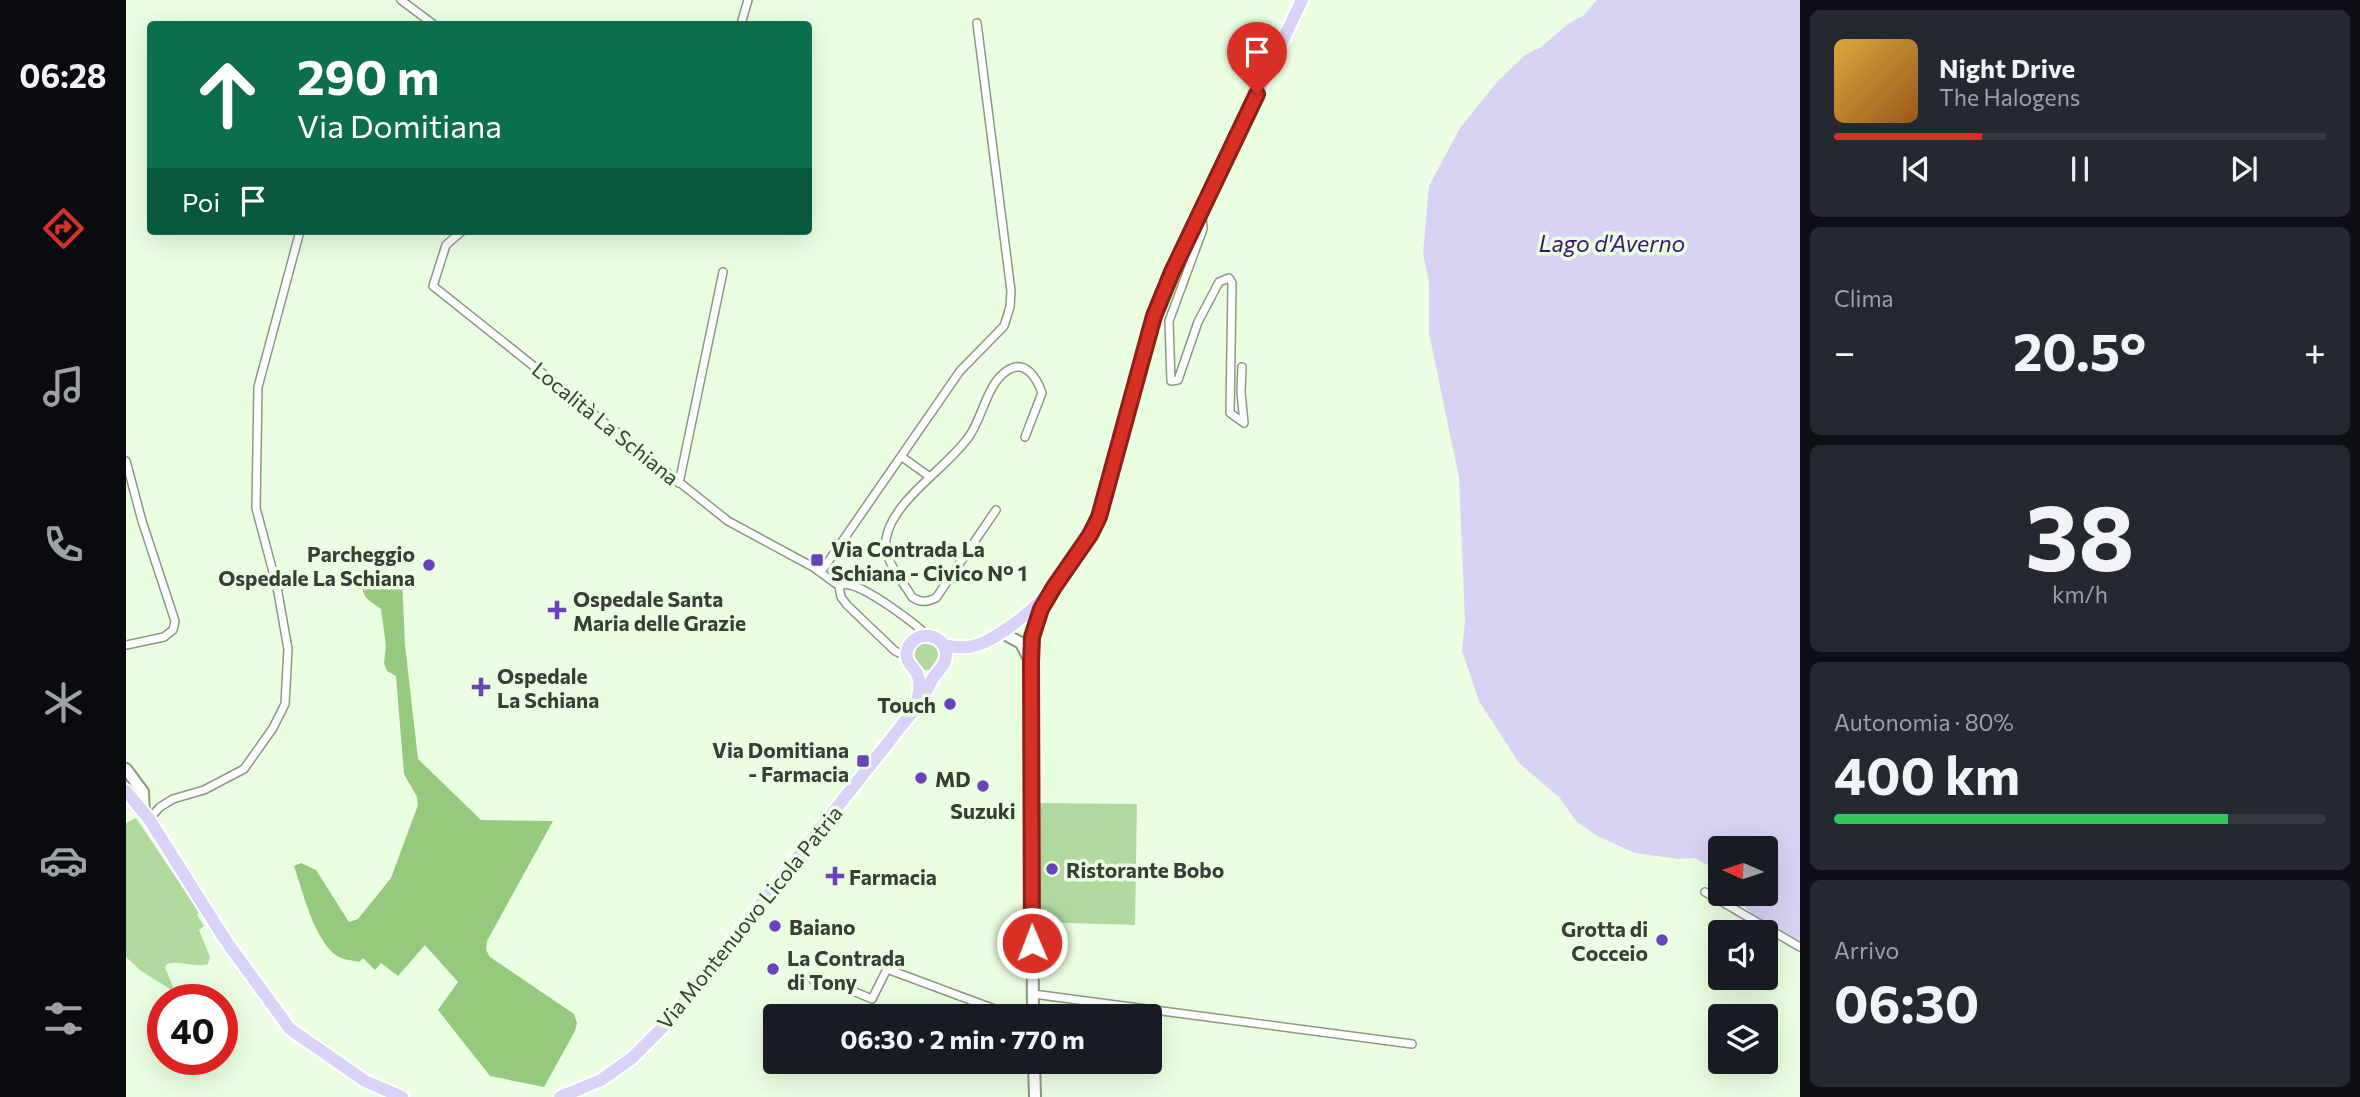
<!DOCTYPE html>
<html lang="it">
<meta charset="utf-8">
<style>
:root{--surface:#171b24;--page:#242831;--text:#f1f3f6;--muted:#9ea1a6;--line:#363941;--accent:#d93025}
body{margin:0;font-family:Commissioner,sans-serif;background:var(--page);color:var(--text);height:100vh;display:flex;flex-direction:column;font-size:26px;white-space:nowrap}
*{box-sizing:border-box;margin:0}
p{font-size:23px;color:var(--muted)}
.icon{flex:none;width:38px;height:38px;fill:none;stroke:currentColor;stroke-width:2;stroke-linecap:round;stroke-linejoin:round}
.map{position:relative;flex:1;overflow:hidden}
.side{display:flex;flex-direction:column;gap:10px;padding:10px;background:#0d0f14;width:560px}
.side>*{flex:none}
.banner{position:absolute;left:21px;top:21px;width:665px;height:214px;border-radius:7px;box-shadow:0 7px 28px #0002;background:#0b6e4f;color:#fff;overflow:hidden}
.needle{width:46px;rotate:273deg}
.buttons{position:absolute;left:1582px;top:836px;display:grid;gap:14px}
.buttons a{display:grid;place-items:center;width:70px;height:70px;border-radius:7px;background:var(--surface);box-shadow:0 7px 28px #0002;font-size:35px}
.speed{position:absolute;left:21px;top:984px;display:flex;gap:14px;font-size:35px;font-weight:700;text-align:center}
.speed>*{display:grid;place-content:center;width:91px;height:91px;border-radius:50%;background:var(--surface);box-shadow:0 7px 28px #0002;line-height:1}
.speed .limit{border:10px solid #d22;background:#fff;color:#111}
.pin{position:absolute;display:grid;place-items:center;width:60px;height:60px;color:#fff;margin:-72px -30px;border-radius:50% 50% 50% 0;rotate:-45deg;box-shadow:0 0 7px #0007}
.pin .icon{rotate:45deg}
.me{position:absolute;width:77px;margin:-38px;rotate:359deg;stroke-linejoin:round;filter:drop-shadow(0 0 5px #0008)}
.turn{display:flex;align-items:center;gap:24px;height:147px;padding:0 35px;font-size:32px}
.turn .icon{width:91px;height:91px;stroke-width:2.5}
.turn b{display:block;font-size:49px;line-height:60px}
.then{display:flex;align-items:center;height:66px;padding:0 35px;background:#0003;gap:14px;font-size:26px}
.big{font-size:52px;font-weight:700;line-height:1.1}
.side .tile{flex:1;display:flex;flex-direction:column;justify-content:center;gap:10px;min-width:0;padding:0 24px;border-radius:10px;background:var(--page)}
.side .dial{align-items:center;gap:0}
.dial b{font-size:91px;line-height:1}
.song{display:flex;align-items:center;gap:21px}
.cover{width:84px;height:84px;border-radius:10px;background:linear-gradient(135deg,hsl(40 70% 55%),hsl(30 70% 35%))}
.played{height:7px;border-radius:4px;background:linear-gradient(90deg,var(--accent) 30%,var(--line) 30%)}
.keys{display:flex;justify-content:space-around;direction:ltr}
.heat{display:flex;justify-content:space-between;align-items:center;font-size:38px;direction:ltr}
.charge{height:10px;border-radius:5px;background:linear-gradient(90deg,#34c759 80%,var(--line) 0)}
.trip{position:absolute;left:637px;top:1004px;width:399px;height:70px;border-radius:7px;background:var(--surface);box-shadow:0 7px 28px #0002;font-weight:700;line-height:70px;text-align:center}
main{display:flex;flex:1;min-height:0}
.menu{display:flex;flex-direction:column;width:126px;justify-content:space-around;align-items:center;background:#090b0e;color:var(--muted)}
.menu .icon{width:49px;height:49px}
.menu .on{color:var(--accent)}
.menu b{font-size:32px;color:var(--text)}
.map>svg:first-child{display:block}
.green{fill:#b0d99e}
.forest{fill:#95c97d}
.water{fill:#d8d2f4}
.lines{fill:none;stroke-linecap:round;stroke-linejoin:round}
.street-casing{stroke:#889b80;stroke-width:10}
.secondary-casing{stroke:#889b80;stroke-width:14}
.primary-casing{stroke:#fff;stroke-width:16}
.street{stroke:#fff;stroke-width:7}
.secondary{stroke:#fff;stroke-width:10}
.primary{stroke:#dad3f8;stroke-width:12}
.route-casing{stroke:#8d1f18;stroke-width:18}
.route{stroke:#d93025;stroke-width:12}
.poi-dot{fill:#6943bb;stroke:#eafee1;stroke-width:2.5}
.labels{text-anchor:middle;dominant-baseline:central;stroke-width:7;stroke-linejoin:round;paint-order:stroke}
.street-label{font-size:21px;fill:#373f34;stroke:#eafee1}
.poi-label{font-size:21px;font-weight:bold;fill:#373f34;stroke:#eafee1;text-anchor:start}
.water-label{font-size:23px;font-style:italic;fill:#3a1674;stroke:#eafee1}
</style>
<main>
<nav class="menu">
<b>06:28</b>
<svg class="icon on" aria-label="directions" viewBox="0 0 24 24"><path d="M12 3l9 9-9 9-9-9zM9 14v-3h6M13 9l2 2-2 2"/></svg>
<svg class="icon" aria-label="music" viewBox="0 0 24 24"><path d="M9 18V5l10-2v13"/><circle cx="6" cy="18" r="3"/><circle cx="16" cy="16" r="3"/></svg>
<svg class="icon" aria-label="phone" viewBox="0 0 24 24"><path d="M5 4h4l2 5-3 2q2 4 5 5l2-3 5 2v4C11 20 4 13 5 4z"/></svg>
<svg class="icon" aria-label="climate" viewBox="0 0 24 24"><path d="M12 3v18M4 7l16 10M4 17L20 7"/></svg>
<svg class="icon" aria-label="car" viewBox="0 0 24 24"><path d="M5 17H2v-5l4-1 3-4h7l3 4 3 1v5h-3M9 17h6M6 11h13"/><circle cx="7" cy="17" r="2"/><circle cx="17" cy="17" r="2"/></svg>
<svg class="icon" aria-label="filters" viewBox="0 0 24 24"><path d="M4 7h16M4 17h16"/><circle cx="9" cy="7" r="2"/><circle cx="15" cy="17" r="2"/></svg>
</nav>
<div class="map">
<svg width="1674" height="1097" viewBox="0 0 1674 1097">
<rect width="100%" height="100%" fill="#eafee1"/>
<!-- green -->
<path class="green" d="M787 656a14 14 0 1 1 28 0a14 14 0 1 1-28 0Z
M912 803 1011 804 1009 925 914 922Z
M10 818 73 912 71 915 78 926 73 930 84 957 82 964C67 968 53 960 41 964L39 967 49 992 15 971 0 957V823Z"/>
<!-- forest -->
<path class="forest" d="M252 573 260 576H276L279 645 292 759 355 820 427 821 361 941 360 950 364 957 448 1014 451 1023 449 1031 418 1087 364 1076 312 1010 332 982 299 945 272 976 255 963 249 970 237 958 233 962C226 960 217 960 211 956 188 940 177 892 168 866L175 863 190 870 223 922 232 919 265 878 292 805 291 797 278 774 270 676 261 671 258 663 260 646 255 609C244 601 234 597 237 582Z"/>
<!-- water -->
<path class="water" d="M1471 0H1674V941L1626 914 1607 894H1640V849H1594V879L1585 867 1569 858 1553 859 1509 853 1471 836 1450 821 1434 798 1393 763 1353 701 1336 651 1339 621 1333 478 1303 333V282L1297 253 1303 186 1334 128 1371 82 1399 55 1415 47 1443 23 1457 16Z"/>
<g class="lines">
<!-- street casing -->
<g class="street-casing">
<path id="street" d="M275 0 307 24
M615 24 622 0
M1076 215 1077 229 1043 321 1045 381 1052 380 1072 322 1093 282 1103 278 1106 283 1104 413 1118 423 1115 392 1116 367
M336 231 320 245 307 286 602 521 687 567 713 586 715 597 721 605 769 651 780 656
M776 457 804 477
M0 461 16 521 49 621 47 630 38 637 0 645
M553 483 597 272
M870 510 810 598C800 602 795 603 786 597 776 580 757 560 760 539 766 500 824 466 844 435 857 416 861 383 882 370 900 359 911 379 916 393L899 437
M695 572 834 371 878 326 884 307 885 291 851 23
M713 586C716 585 721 584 724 585 743 589 787 622 801 635
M23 819 34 807 47 799 78 790 118 769 147 728 159 704 162 649 151 587 130 508 132 387 174 231
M1579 892 1674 947
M687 980 715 986 746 999 761 969 890 1017
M907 994 1286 1044"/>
</g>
<!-- secondary casing -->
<g class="secondary-casing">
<path id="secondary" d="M882 636 895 643 904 661
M0 769 17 792 18 812
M907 1017 905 663 906 637 915 609
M908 1062 909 1097"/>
</g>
<!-- primary casing -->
<g class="primary-casing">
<path id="primary" d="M818 645C844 652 861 643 882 628 920 602 955 561 973 518 985 490 990 459 997 430 1011 376 1025 324 1046 272L1176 0
M0 791 23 819 100 941 164 1029 239 1081 276 1097
M434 1097 475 1080 506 1058 539 1025 795 701C799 695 801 688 805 682 809 672 821 666 820 654 819 633 789 629 782 648 778 660 784 664 790 672 797 683 792 698 788 709"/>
</g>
<!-- street -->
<use href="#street" class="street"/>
<!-- secondary -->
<use href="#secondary" class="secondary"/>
<!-- primary -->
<use href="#primary" class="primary"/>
</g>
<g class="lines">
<!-- route casing -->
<g class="route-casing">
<path id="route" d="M906 943 905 663 906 637 915 609 928 587 964 535 973 517 1017 356 1028 316 1046 272 1131 94"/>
</g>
<!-- route -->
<use href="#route" class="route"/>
</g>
<!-- markers -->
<g class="poi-dot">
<rect x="684" y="553" width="14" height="14" rx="3.5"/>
<circle cx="303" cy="565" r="7"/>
<path d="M427.5 599.5h7v7h7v7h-7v7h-7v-7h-7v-7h7z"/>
<path d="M351.5 676.5h7v7h7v7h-7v7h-7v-7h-7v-7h7z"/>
<circle cx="824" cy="704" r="7"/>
<rect x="730" y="754" width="14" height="14" rx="3.5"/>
<circle cx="795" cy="778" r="7"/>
<circle cx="857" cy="786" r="7"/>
<circle cx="926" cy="869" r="7"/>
<path d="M705.5 865.5h7v7h7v7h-7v7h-7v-7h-7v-7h7z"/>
<circle cx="649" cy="926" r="7"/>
<circle cx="1536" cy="940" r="7"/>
<circle cx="647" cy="969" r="7"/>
</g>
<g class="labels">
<!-- street labels -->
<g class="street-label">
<text transform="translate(480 423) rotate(39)">Località La Schiana</text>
<text transform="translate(623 917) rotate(-51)">Via Montenuovo Licola Patria</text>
</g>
<!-- poi labels -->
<g class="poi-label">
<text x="705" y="548">Via Contrada La<tspan x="705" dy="24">Schiana - Civico N° 1</tspan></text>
<text x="289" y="553" text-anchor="end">Parcheggio<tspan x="289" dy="24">Ospedale La Schiana</tspan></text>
<text x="447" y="598">Ospedale Santa<tspan x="447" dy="24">Maria delle Grazie</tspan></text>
<text x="371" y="675">Ospedale<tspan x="371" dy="24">La Schiana</tspan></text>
<text x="810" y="704" text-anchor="end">Touch</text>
<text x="723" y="749" text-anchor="end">Via Domitiana<tspan x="723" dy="24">- Farmacia</tspan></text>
<text x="809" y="778">MD</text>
<text x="857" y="810" text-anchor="middle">Suzuki</text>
<text x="940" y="869">Ristorante Bobo</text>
<text x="723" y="876">Farmacia</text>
<text x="663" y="926">Baiano</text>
<text x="1522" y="928" text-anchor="end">Grotta di<tspan x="1522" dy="24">Cocceio</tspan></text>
<text x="661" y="957">La Contrada<tspan x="661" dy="24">di Tony</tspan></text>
</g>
<!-- water labels -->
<g class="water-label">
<text x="1486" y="243">Lago d'Averno</text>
</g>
</g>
</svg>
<div class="buttons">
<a><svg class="needle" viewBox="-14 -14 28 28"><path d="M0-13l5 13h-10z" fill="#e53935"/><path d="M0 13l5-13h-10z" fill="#9ea1a6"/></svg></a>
<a><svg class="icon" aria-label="sound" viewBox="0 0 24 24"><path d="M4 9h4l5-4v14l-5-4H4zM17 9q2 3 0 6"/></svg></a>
<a><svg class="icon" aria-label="layers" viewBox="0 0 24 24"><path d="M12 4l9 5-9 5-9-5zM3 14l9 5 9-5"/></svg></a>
</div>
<div class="speed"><div class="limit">40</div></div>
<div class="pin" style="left:1131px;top:94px;background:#d93025"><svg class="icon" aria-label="arrive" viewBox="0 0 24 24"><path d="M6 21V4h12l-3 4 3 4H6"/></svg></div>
<svg class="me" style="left:906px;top:943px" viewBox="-20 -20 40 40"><circle r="17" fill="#d93025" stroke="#fff" stroke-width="3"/><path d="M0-11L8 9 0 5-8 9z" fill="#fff"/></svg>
<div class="trip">06:30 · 2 min · 770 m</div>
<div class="banner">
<div class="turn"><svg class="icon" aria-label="ahead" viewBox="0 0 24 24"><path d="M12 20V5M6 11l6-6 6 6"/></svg><div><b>290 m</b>Via Domitiana</div></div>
<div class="then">Poi<svg class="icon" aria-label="arrive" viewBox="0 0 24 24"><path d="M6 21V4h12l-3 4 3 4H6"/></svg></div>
</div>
</div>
<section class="side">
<div class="tile">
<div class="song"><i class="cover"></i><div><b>Night Drive</b><p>The Halogens</p></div></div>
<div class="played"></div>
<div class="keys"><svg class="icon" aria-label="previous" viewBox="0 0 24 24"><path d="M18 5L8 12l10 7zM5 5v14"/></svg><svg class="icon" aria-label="pause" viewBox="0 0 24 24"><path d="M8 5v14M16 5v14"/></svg><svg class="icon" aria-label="next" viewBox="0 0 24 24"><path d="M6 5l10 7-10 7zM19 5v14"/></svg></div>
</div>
<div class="tile"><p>Clima</p>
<div class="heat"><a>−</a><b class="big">20.5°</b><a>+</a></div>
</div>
<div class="tile dial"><b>38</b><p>km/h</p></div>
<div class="tile"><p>Autonomia · 80%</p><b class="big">400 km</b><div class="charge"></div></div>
<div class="tile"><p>Arrivo</p><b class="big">06:30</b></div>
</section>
</main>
